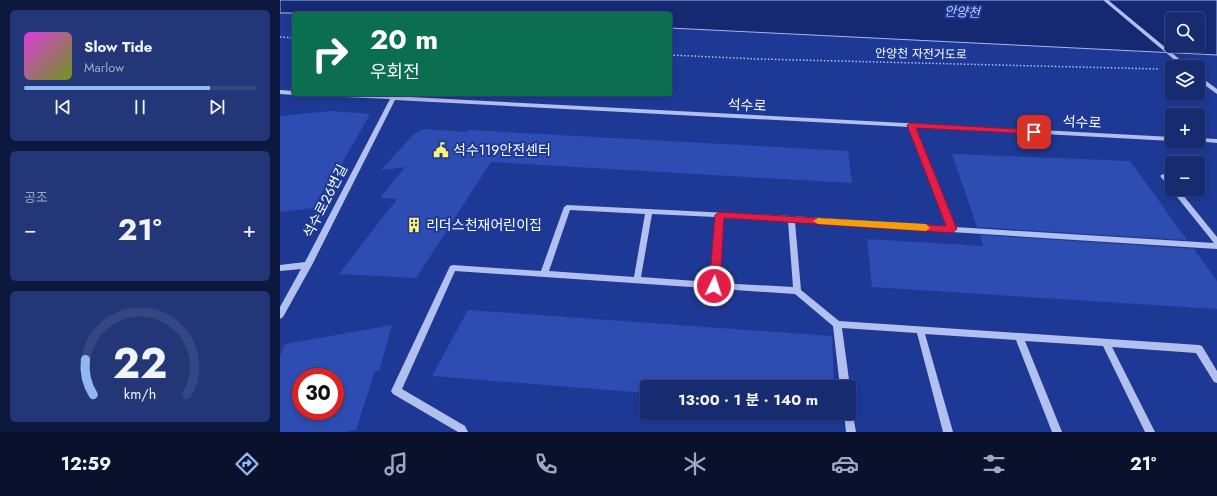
<!DOCTYPE html>
<html lang="ko">
<meta charset="utf-8">
<style>
:root{--surface:#162b70;--page:#233778;--text:#f1f3f6;--muted:#9ea7c3;--line:#354783;--accent:#90b9f0}
body{margin:0;font-family:Jost,"Noto Sans KR",sans-serif;background:var(--page);color:var(--text);height:100vh;display:flex;flex-direction:column;font-size:15px;white-space:nowrap}
*{box-sizing:border-box;margin:0}
p{font-size:13px;color:var(--muted)}
.icon{flex:none;width:22px;height:22px;fill:none;stroke:currentColor;stroke-width:2;stroke-linecap:round;stroke-linejoin:round}
.map{position:relative;flex:1;overflow:hidden}
.details{display:flex;flex-direction:column;gap:10px;padding:10px;background:#0c183e;width:280px}
.details>*{flex:none}
.guide{position:absolute;left:12px;top:12px;width:380px;height:84px;border-radius:4px;box-shadow:0 2px 6px #0003,0 0 0 1px var(--line);background:#0b6e4f;color:#fff;overflow:hidden}
.buttons{position:absolute;left:885px;top:12px;display:grid;gap:8px}
.buttons a{display:grid;place-items:center;width:40px;height:40px;border-radius:4px;background:var(--surface);box-shadow:0 2px 6px #0003,0 0 0 1px var(--line);font-size:20px}
.speed{position:absolute;left:12px;top:368px;display:flex;gap:8px;font-size:20px;font-weight:700;text-align:center}
.speed>*{display:grid;place-content:center;width:52px;height:52px;border-radius:50%;background:var(--surface);box-shadow:0 2px 6px #0003,0 0 0 1px var(--line);line-height:1}
.speed .limit{border:6px solid #d22;background:#fff;color:#111}
.pin{position:absolute;display:grid;place-items:center;width:34px;height:34px;color:#fff;margin:-17px;border-radius:8px;box-shadow:0 2px 6px #0006}
.me{position:absolute;width:44px;margin:-22px;rotate:4deg;stroke-linejoin:round;filter:drop-shadow(0 0 3px #0008)}
.turn{display:flex;align-items:center;gap:14px;height:84px;padding:0 12px;font-size:18px}
.turn .icon{width:52px;height:52px;stroke-width:2.5}
.turn b{display:block;font-size:28px;line-height:34px}
.big{font-size:30px;font-weight:700;line-height:1.1}
.details .card{flex:1;display:flex;flex-direction:column;justify-content:center;gap:6px;min-width:0;padding:0 14px;border-radius:6px;background:var(--page)}
.details .dial{align-items:center;gap:0}
.dial svg{height:104px;overflow:visible;fill:none;stroke:var(--line);stroke-width:7;stroke-linecap:round;text-anchor:middle}
.dial text{fill:var(--text);stroke:none}
.song{display:flex;align-items:center;gap:12px}
.cover{width:48px;height:48px;border-radius:6px;background:linear-gradient(135deg,hsl(300 70% 55%),hsl(80 70% 35%))}
.played{height:4px;border-radius:2px;background:linear-gradient(90deg,var(--accent) 80%,var(--line) 80%)}
.keys{display:flex;justify-content:space-around;direction:ltr}
.heat{display:flex;justify-content:space-between;align-items:center;font-size:22px;direction:ltr}
.trip{position:absolute;left:360px;top:380px;width:216px;height:40px;border-radius:4px;background:var(--surface);box-shadow:0 2px 6px #0003,0 0 0 1px var(--line);font-weight:700;line-height:40px;text-align:center}
.menu{display:flex;height:64px;justify-content:space-around;align-items:center;background:#09112d;color:var(--muted)}
.menu .icon{width:28px;height:28px}
.menu .selected{color:var(--accent)}
.menu b{font-size:18px;color:var(--text)}
main{display:flex;flex:1;min-height:0}
.map>svg:first-child{display:block}
.water{fill:#152973;stroke:#a5b8f0;fill-rule:evenodd}
.building{fill:#2e4db2;fill-rule:evenodd}
.lines{fill:none;stroke-linecap:round;stroke-linejoin:round}
.path{stroke:#b2c0ef;stroke-width:1.5;stroke-dasharray:1.5 2;stroke-linecap:butt}
.minor{fill:#b2c0ef;fill-rule:evenodd}
.route{fill:#e11d48;stroke:#92132f}
.slow{fill:#f59e0b}
.labels{text-anchor:middle;dominant-baseline:central;stroke-width:4;stroke-linejoin:round;paint-order:stroke}
.far-street-label{font-size:12px;fill:#fff;stroke:#1e3995}
.far-water-label{font-size:13px;font-style:italic;fill:#becbf5;stroke:#1e3995}
.street-label{font-size:14px;fill:#fff;stroke:#1e3995}
.poi-label{font-size:14px;fill:#fff;stroke:#1e3995;text-anchor:start}
</style>
<main>
<section class="details">
<div class="card">
<div class="song"><i class="cover"></i><div><b>Slow Tide</b><p>Marlow</p></div></div>
<div class="played"></div>
<div class="keys"><svg class="icon" aria-label="previous" viewBox="0 0 24 24"><path d="M18 5L8 12l10 7zM5 5v14"/></svg><svg class="icon" aria-label="pause" viewBox="0 0 24 24"><path d="M8 5v14M16 5v14"/></svg><svg class="icon" aria-label="next" viewBox="0 0 24 24"><path d="M6 5l10 7-10 7zM19 5v14"/></svg></div>
</div>
<div class="card"><p>공조</p>
<div class="heat"><a>−</a><b class="big">21°</b><a>+</a></div>
</div>
<div class="card dial"><svg viewBox="0 0 100 80">
<path d="M14 69A42 42 0 1 1 86 69"/>
<path d="M14 69A42 42 0 0 1 8 42" stroke="#90b9f0"/>
<text x="50" y="56" font-size="32" font-weight="700">22</text>
<text x="50" y="72" font-size="11">km/h</text>
</svg></div>
</section>
<div class="map">
<svg width="937" height="432" viewBox="0 0 937 432">
<rect width="100%" height="100%" fill="#1e3995"/>
<!-- water -->
<path class="water" d="M0 0H937V55L390 28V14L0 13ZM892 19H918V45H892Z"/>
<!-- building -->
<path class="building" d="M51 111 90 114 56 174 52 175 33 208 0 212V116Z
M144 129 186 132 188 130 568 151 572 183 211 162 136 278 59 274 117 199 100 198 125 167 101 170 134 134Z
M672 154 850 161 907 240 697 227Z
M700 235 914 249 937 281V309L592 287 587 239 703 246Z
M188 310 552 336 554 387H367V393L152 376Z
M112 325 99 371H95L76 430 64 432H0V356L5 344ZM21 377H55V411H21Z"/>
<g class="lines">
<!-- path -->
<path class="path" d="M0 37 14 38
M390 55 478 59 878 69"/>
<!-- minor -->
<path class="minor" d="M823 0H828L909 67H903Z
M918 75 937 89V94L918 80Z
M0 90 14 91V94H16L14 95 0 94Z
M38 94H72L892 137V141L635 127 675 227 934 243 881 177 880 176 883 174C889 176 892 183 892 189H898L937 237V249L515 222 521 290 559 321 919 345 922 346 937 371V383L934 382 916 353 832 347 875 432H865L823 346 745 341 782 432H772L736 340 645 334 673 432H663L637 333 562 328 570 387 569 388V387H560L553 326 515 294 175 271 122 389 185 426 188 432H178L113 394 111 391 170 266 173 265 261 271 284 207 287 205 511 216 667 226 629 127 115 100 32 265 3 317 0 319V307L21 269 0 271V265L25 262 110 99 41 96ZM290 210 365 214 354 277 269 271ZM372 214 435 217 430 282 361 277ZM442 218 508 221 513 287 438 283Z
M918 138 937 139V143L916 141H918Z
M569 408 572 410 576 432H566L564 413H569Z"/>
</g>
<!-- route -->
<path class="route" d="M631 123 754 130 758 132 754 134 636 128 677 229 672 233 444 218 440 286 438 289 434 290 431 289 429 286 435 215 439 212 666 226 627 125Z"/>
<!-- slow -->
<path class="slow" d="M538 218 646 224 650 228 646 231 538 224 533 221Z"/>
<!-- icons -->
<defs>
<g id="civic-bare" transform="scale(1.2)"><path d="M-.6-6.5H3V-4.5H.6V-3L4-1V1h2V6H-6V1h2V-1L-.6-3ZM-1.2 2.5V6h2.4V2.5Z" fill="#fdf272" stroke="#1e3995" stroke-width="2.5" paint-order="stroke"/></g>
<g id="building-bare" transform="scale(1.2)"><path d="M-4-6H4V6H1V3H-1V6H-4ZM-2.5-4.3h1.7v1.8h-1.7ZM.8-4.3h1.7v1.8H.8ZM-2.5-1h1.7V.8h-1.7ZM.8-1h1.7V.8H.8Z" fill="#fdf272" stroke="#1e3995" stroke-width="2.5" paint-order="stroke"/></g>
</defs>
<g fill-rule="evenodd">
<use href="#civic-bare" x="161" y="150"/>
<use href="#building-bare" x="134" y="225"/>
</g>
<g class="labels">
<!-- far-street labels -->
<g class="far-street-label">
<text transform="translate(641 54) rotate(1)">안양천 자전거도로</text>
</g>
<!-- far-water labels -->
<g class="far-water-label">
<text transform="translate(682 12) rotate(2)">안양천</text>
</g>
<!-- street labels -->
<g class="street-label">
<text transform="translate(467 105) rotate(3)">석수로</text>
<text transform="translate(802 122) rotate(3)">석수로</text>
<text transform="translate(45 201) rotate(-63)">석수로26번길</text>
</g>
<!-- poi labels -->
<g class="poi-label">
<text x="173" y="150">석수119안전센터</text>
<text x="146" y="225">리더스천재어린이집</text>
</g>
</g>
</svg>
<div class="buttons">
<a><svg class="icon" aria-label="search" viewBox="0 0 24 24"><circle cx="10" cy="10" r="6"/><path d="M15 15l6 6"/></svg></a>
<a><svg class="icon" aria-label="layers" viewBox="0 0 24 24"><path d="M12 4l9 5-9 5-9-5zM3 14l9 5 9-5"/></svg></a>
<a>+</a>
<a>−</a>
</div>
<div class="speed"><div class="limit">30</div></div>
<div class="pin" style="left:754px;top:132px;background:#d93025"><svg class="icon" aria-label="arrive" viewBox="0 0 24 24"><path d="M6 21V4h12l-3 4 3 4H6"/></svg></div>
<svg class="me" style="left:434px;top:286px" viewBox="-20 -20 40 40"><circle r="17" fill="#e11d48" stroke="#fff" stroke-width="3"/><path d="M0-11L8 9 0 5-8 9z" fill="#fff"/></svg>
<div class="trip">13:00 · 1 분 · 140 m</div>
<div class="guide">
<div class="turn"><svg class="icon" aria-label="right" viewBox="0 0 24 24"><path d="M7 20v-9h11M14 6l5 5-5 5"/></svg><div><b>20 m</b>우회전</div></div>
</div>
</div>
</main>
<nav class="menu">
<b>12:59</b>
<svg class="icon selected" aria-label="directions" viewBox="0 0 24 24"><path d="M12 3l9 9-9 9-9-9zM9 14v-3h6M13 9l2 2-2 2"/></svg>
<svg class="icon" aria-label="music" viewBox="0 0 24 24"><path d="M9 18V5l10-2v13"/><circle cx="6" cy="18" r="3"/><circle cx="16" cy="16" r="3"/></svg>
<svg class="icon" aria-label="phone" viewBox="0 0 24 24"><path d="M5 4h4l2 5-3 2q2 4 5 5l2-3 5 2v4C11 20 4 13 5 4z"/></svg>
<svg class="icon" aria-label="climate" viewBox="0 0 24 24"><path d="M12 3v18M4 7l16 10M4 17L20 7"/></svg>
<svg class="icon" aria-label="car" viewBox="0 0 24 24"><path d="M5 17H2v-5l4-1 3-4h7l3 4 3 1v5h-3M9 17h6M6 11h13"/><circle cx="7" cy="17" r="2"/><circle cx="17" cy="17" r="2"/></svg>
<svg class="icon" aria-label="filters" viewBox="0 0 24 24"><path d="M4 7h16M4 17h16"/><circle cx="9" cy="7" r="2"/><circle cx="15" cy="17" r="2"/></svg>
<b>21°</b>
</nav>
